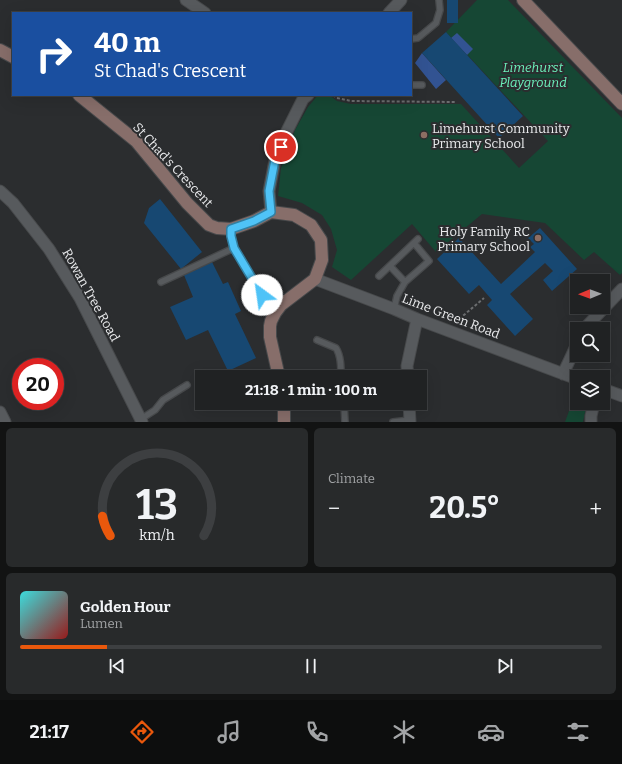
<!DOCTYPE html>
<meta charset="utf-8">
<style>
:root{--surface:#202223;--page:#282a2b;--text:#f1f3f6;--muted:#a2a4a6;--line:#3d3f41;--accent:#ea580c}
body{margin:0;font-family:Bitter,serif;background:var(--page);color:var(--text);height:100vh;display:flex;flex-direction:column;font-size:15px;white-space:nowrap}
*{box-sizing:border-box;margin:0}
p{font-size:13px;color:var(--muted)}
.icon{flex:none;width:22px;height:22px;fill:none;stroke:currentColor;stroke-width:2;stroke-linecap:round;stroke-linejoin:round}
.map{position:relative;height:422px;overflow:hidden}
.side{display:flex;flex-direction:column;gap:6px;padding:6px;background:#121313;flex:1}
.side>*{flex:none}
.guide{position:absolute;left:12px;top:12px;width:400px;height:84px;border-radius:0px;box-shadow:0 4px 16px #0002,0 0 0 1px var(--line);background:#1a4fa0;color:#fff;overflow:hidden}
.needle{width:26px;rotate:269deg}
.controls{position:absolute;left:570px;top:274px;display:grid;gap:8px}
.controls a{display:grid;place-items:center;width:40px;height:40px;border-radius:0px;background:var(--surface);box-shadow:0 4px 16px #0002,0 0 0 1px var(--line);font-size:20px}
.speed{position:absolute;left:12px;top:358px;display:flex;gap:8px;font-size:20px;font-weight:700;text-align:center}
.speed>*{display:grid;place-content:center;width:52px;height:52px;border-radius:50%;background:var(--surface);box-shadow:0 4px 16px #0002,0 0 0 1px var(--line);line-height:1}
.speed .limit{border:6px solid #d22;background:#fff;color:#111}
.pin{position:absolute;display:grid;place-items:center;width:34px;height:34px;color:#fff;margin:-17px;border:2px solid #fff;border-radius:50%;box-shadow:0 1px 4px #0007}
.me{position:absolute;width:44px;margin:-22px;rotate:329deg;stroke-linejoin:round;filter:drop-shadow(0 0 3px #0008)}
.turn{display:flex;align-items:center;gap:14px;height:84px;padding:0 16px;font-size:18px}
.turn .icon{width:52px;height:52px;stroke-width:2.5}
.turn b{display:block;font-size:28px;line-height:34px}
.big{font-size:30px;font-weight:700;line-height:1.1}
.side .tile{flex:1;display:flex;flex-direction:column;justify-content:center;gap:6px;min-width:0;padding:0 14px;border-radius:6px;background:var(--page)}
.side .dial{align-items:center;gap:0}
.dial svg{height:104px;overflow:visible;fill:none;stroke:var(--line);stroke-width:7;stroke-linecap:round;text-anchor:middle}
.dial text{fill:var(--text);stroke:none}
.song{display:flex;align-items:center;gap:12px}
.cover{width:48px;height:48px;border-radius:6px;background:linear-gradient(135deg,hsl(180 70% 55%),hsl(0 70% 35%))}
.played{height:4px;border-radius:2px;background:linear-gradient(90deg,var(--accent) 15%,var(--line) 15%)}
.keys{display:flex;justify-content:space-around;direction:ltr}
.heat{display:flex;justify-content:space-between;align-items:center;font-size:22px;direction:ltr}
.side .tiles{flex:1;display:grid;gap:6px;grid-template-columns:1fr 1fr}
.tile:last-child{grid-column:span 2}
.trip{position:absolute;left:195px;top:370px;width:232px;height:40px;border-radius:0px;background:var(--surface);box-shadow:0 4px 16px #0002,0 0 0 1px var(--line);font-weight:700;line-height:40px;text-align:center}
.tab-bar{display:flex;height:64px;justify-content:space-around;align-items:center;background:#0d0e0e;color:var(--muted)}
.tab-bar .icon{width:28px;height:28px}
.tab-bar .selected{color:var(--accent)}
.tab-bar b{font-size:18px;color:var(--text)}
.map>svg:first-child{display:block}
.green{fill:#164734}
.water{fill:#325392}
.building{fill:#174872}
.lines{fill:none;stroke-linecap:round;stroke-linejoin:round}
.lane-casing{stroke:#47494b;stroke-width:8}
.street-casing{stroke:#47494b;stroke-width:13}
.secondary-casing{stroke:#47494b;stroke-width:14}
.path{stroke:#6b6d6f;stroke-width:2;stroke-dasharray:3 2;stroke-linecap:butt}
.lane{stroke:#575a5d;stroke-width:5.5}
.street{stroke:#575a5d;stroke-width:11}
.secondary{stroke:#876e6a;stroke-width:12}
.route-casing{stroke:#337fa1;stroke-width:10}
.route{stroke:#4fc3f7;stroke-width:7}
.education-dot{fill:#8d6e63;stroke:#2b2d2f;stroke-width:1.5}
.labels{text-anchor:middle;dominant-baseline:central;stroke-width:4;stroke-linejoin:round;paint-order:stroke}
.park-label{font-size:13px;font-style:italic;fill:#6cf1bb;stroke:#2b2d2f}
.poi-label{font-size:13px;fill:#ebecee;stroke:#2b2d2f;text-anchor:start}
.street-label{font-size:13px;fill:#ebecee;stroke:#2b2d2f}
</style>
<div class="map">
<svg width="622" height="422" viewBox="0 0 622 422">
<rect width="100%" height="100%" fill="#2b2d2f"/>
<!-- green -->
<path class="green" d="M477 0H508L622 118V273L620 275 594 252 584 260 545 223 482 214 436 252 412 224 351 280 332 267 337 250 331 229 322 215 302 203 278 196 281 168 295 130 308 107 318 95H329L337 101 351 104H461L519 168 548 141 446 32Z
M577 389V403H587L583 422H565Z"/>
<!-- water -->
<path class="water" d="M457 33 473 49 467 55 451 38Z
M422 53 446 80 436 89 415 63Z"/>
<!-- building -->
<path class="building" d="M447 0H458V23H447Z
M446 32 523 116 499 138 422 53Z
M160 199 202 252 181 269 144 223 149 208Z
M540 228 577 269 552 291 543 280 553 271 545 263 510 294 533 319 515 336 487 305 492 300 479 285 469 294 437 259 459 238 501 284 535 252 530 247 534 244 528 238Z
M212 262 223 284 228 282 241 311 235 314 256 358 228 371 208 330 186 340 170 307 193 297 184 275Z"/>
<g class="lines">
<!-- lane casing -->
<g class="lane-casing">
<path id="lane" d="M411 39 418 38 436 23 440 10 439 0
M411 85H422
M231 229V236L234 248 262 295
M390 266 405 282
M379 276 418 239
M161 282 234 248
M394 309 397 296 405 282 429 261 414 243
M317 340 336 348C341 356 341 367 341 377
M344 403 345 422
M141 419 155 410 163 400 187 385
M393 422 410 420"/>
</g>
<!-- street casing -->
<g class="street-casing">
<path id="street" d="M186 0 205 13
M389 13 401 0
M0 191 13 203 49 249 80 298 142 422
M271 212 269 191 275 160 286 133 303 99 308 95
M315 279 394 309 417 319 577 379
M584 329 622 289
M563 374 577 344
M408 377 407 366 417 319
M603 389 622 396
M409 403 410 422
M0 412 5 422
M591 422V416L594 403"/>
</g>
<!-- secondary casing -->
<g class="secondary-casing">
<path id="secondary" d="M523 0 622 104
M0 50 13 57
M79 95 136 141 187 203 209 225 217 228 231 229 254 221 271 212 294 215 311 225 321 240 322 260 315 279 281 305 275 313 271 321 270 326V337L279 377
M283 403 284 408V422"/>
</g>
<!-- path -->
<path class="path" d="M333 95 337 98 351 101 456 102
M457 323 458 320 484 298"/>
<!-- lane -->
<use href="#lane" class="lane"/>
<!-- street -->
<use href="#street" class="street"/>
<!-- secondary -->
<use href="#secondary" class="secondary"/>
</g>
<g class="lines">
<!-- route casing -->
<g class="route-casing">
<path id="route" d="M262 295 234 248 231 236V229L254 221 271 212 269 191 275 160 281 147"/>
</g>
<!-- route -->
<use href="#route" class="route"/>
</g>
<!-- markers -->
<g class="education-dot">
<circle cx="424" cy="135" r="4"/>
<circle cx="538" cy="238" r="4"/>
</g>
<g class="labels">
<!-- park labels -->
<g class="park-label">
<text x="533" y="67">Limehurst<tspan x="533" dy="15">Playground</tspan></text>
</g>
<!-- poi labels -->
<g class="poi-label">
<text x="432" y="128">Limehurst Community<tspan x="432" dy="15">Primary School</tspan></text>
<text x="530" y="231" text-anchor="end">Holy Family RC<tspan x="530" dy="15">Primary School</tspan></text>
</g>
<!-- street labels -->
<g class="street-label">
<text transform="translate(173 165) rotate(47)">St Chad's Crescent</text>
<text transform="translate(91 295) rotate(61)">Rowan Tree Road</text>
<text transform="translate(451 316) rotate(21)">Lime Green Road</text>
</g>
</g>
</svg>
<div class="controls">
<a><svg class="needle" viewBox="-14 -14 28 28"><path d="M0-13l5 13h-10z" fill="#e53935"/><path d="M0 13l5-13h-10z" fill="#a2a4a6"/></svg></a>
<a><svg class="icon" aria-label="search" viewBox="0 0 24 24"><circle cx="10" cy="10" r="6"/><path d="M15 15l6 6"/></svg></a>
<a><svg class="icon" aria-label="layers" viewBox="0 0 24 24"><path d="M12 4l9 5-9 5-9-5zM3 14l9 5 9-5"/></svg></a>
</div>
<div class="speed"><div class="limit">20</div></div>
<div class="pin" style="left:281px;top:147px;background:#d93025"><svg class="icon" aria-label="arrive" viewBox="0 0 24 24"><path d="M6 21V4h12l-3 4 3 4H6"/></svg></div>
<svg class="me" style="left:262px;top:295px" viewBox="-20 -20 40 40"><circle r="19" fill="#fff"/><path d="M0-13L10 11 0 6-10 11z" fill="#4fc3f7"/></svg>
<div class="trip">21:18 · 1 min · 100 m</div>
<div class="guide">
<div class="turn"><svg class="icon" aria-label="right" viewBox="0 0 24 24"><path d="M7 20v-9h11M14 6l5 5-5 5"/></svg><div><b>40 m</b>St Chad's Crescent</div></div>
</div>
</div>
<section class="side">
<div class="tiles">
<div class="tile dial"><svg viewBox="0 0 100 80">
<path d="M14 69A42 42 0 1 1 86 69"/>
<path d="M14 69A42 42 0 0 1 8 54" stroke="#ea580c"/>
<text x="50" y="56" font-size="32" font-weight="700">13</text>
<text x="50" y="72" font-size="11">km/h</text>
</svg></div>
<div class="tile"><p>Climate</p>
<div class="heat"><a>−</a><b class="big">20.5°</b><a>+</a></div>
</div>
<div class="tile">
<div class="song"><i class="cover"></i><div><b>Golden Hour</b><p>Lumen</p></div></div>
<div class="played"></div>
<div class="keys"><svg class="icon" aria-label="previous" viewBox="0 0 24 24"><path d="M18 5L8 12l10 7zM5 5v14"/></svg><svg class="icon" aria-label="pause" viewBox="0 0 24 24"><path d="M8 5v14M16 5v14"/></svg><svg class="icon" aria-label="next" viewBox="0 0 24 24"><path d="M6 5l10 7-10 7zM19 5v14"/></svg></div>
</div>
</div>
</section>
<nav class="tab-bar">
<b>21:17</b>
<svg class="icon selected" aria-label="directions" viewBox="0 0 24 24"><path d="M12 3l9 9-9 9-9-9zM9 14v-3h6M13 9l2 2-2 2"/></svg>
<svg class="icon" aria-label="music" viewBox="0 0 24 24"><path d="M9 18V5l10-2v13"/><circle cx="6" cy="18" r="3"/><circle cx="16" cy="16" r="3"/></svg>
<svg class="icon" aria-label="phone" viewBox="0 0 24 24"><path d="M5 4h4l2 5-3 2q2 4 5 5l2-3 5 2v4C11 20 4 13 5 4z"/></svg>
<svg class="icon" aria-label="climate" viewBox="0 0 24 24"><path d="M12 3v18M4 7l16 10M4 17L20 7"/></svg>
<svg class="icon" aria-label="car" viewBox="0 0 24 24"><path d="M5 17H2v-5l4-1 3-4h7l3 4 3 1v5h-3M9 17h6M6 11h13"/><circle cx="7" cy="17" r="2"/><circle cx="17" cy="17" r="2"/></svg>
<svg class="icon" aria-label="filters" viewBox="0 0 24 24"><path d="M4 7h16M4 17h16"/><circle cx="9" cy="7" r="2"/><circle cx="15" cy="17" r="2"/></svg>
</nav>
